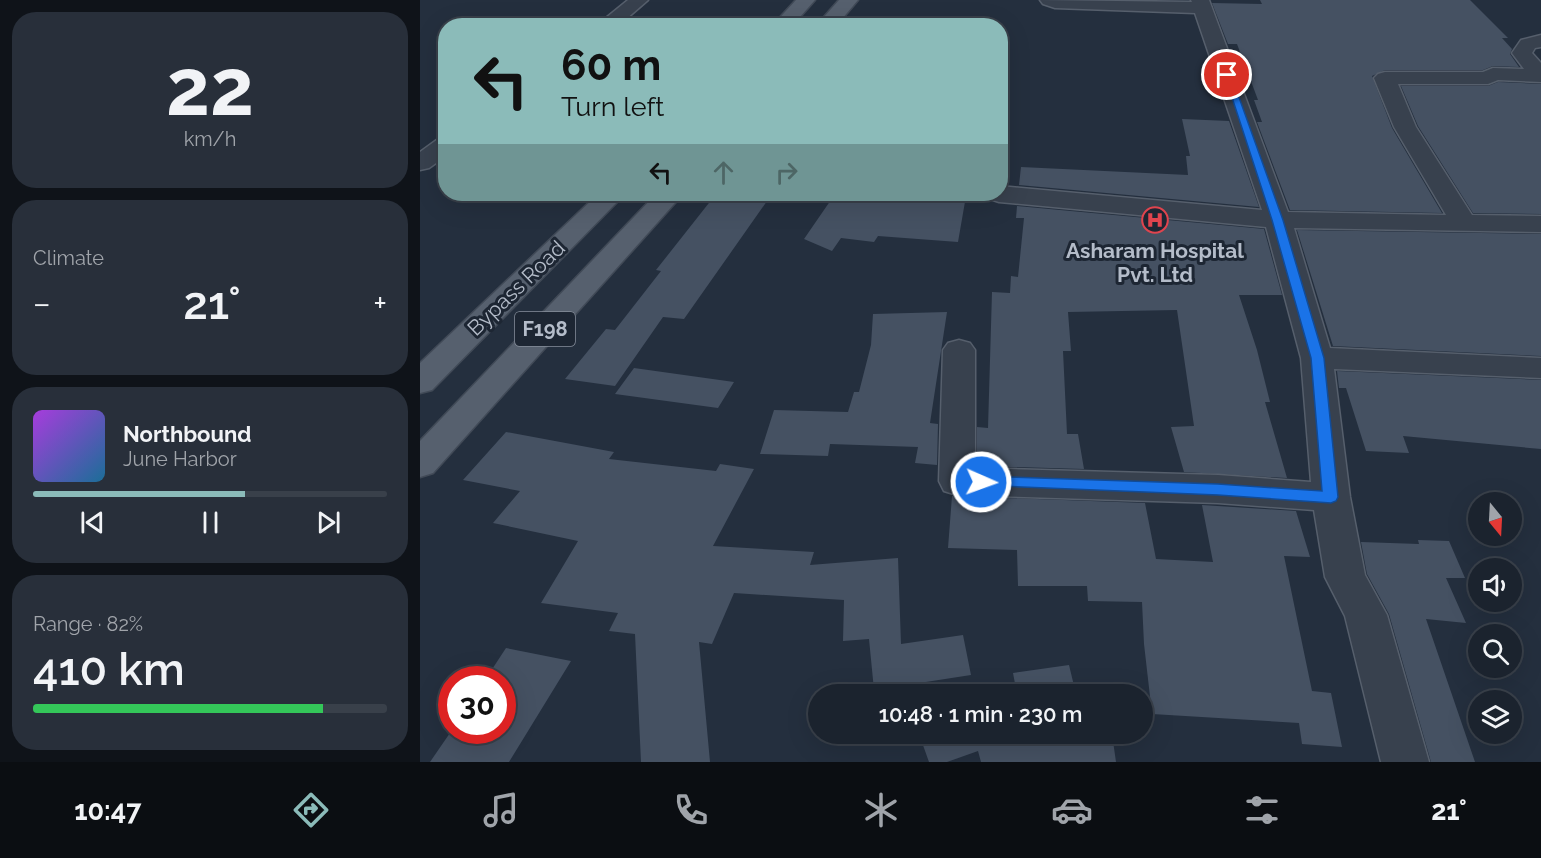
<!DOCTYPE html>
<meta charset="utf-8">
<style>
:root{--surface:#1b232e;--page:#282f3a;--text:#f1f3f6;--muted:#a0a4aa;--line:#39404a;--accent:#8bbbb9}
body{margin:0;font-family:Raleway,sans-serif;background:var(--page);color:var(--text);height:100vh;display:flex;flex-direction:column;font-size:22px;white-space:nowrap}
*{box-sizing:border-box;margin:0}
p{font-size:20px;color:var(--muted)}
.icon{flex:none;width:33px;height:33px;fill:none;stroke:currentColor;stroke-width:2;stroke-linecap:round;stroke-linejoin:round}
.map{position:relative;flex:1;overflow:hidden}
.sheet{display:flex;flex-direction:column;gap:12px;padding:12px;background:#0f1319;width:420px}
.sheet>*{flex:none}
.banner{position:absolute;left:18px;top:18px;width:570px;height:183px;border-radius:24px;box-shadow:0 6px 24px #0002,0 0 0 2px var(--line);background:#8bbbb9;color:#111;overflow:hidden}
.needle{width:39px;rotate:162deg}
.tools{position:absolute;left:1048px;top:492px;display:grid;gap:12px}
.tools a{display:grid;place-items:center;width:54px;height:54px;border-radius:50%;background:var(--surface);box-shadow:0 6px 24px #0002,0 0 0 2px var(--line);font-size:30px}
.speed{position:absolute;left:18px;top:666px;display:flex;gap:12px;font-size:30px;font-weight:700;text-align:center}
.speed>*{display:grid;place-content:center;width:78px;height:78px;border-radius:50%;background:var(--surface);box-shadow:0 6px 24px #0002,0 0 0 2px var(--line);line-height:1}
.speed .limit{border:9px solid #d22;background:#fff;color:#111}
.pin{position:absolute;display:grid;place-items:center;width:51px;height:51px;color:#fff;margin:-26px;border:3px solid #fff;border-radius:50%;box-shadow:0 2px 6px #0007}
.me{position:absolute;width:66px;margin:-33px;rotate:92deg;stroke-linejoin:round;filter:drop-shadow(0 0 4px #0008)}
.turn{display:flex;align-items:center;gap:21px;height:126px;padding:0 24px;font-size:27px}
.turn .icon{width:78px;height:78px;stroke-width:2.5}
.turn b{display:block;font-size:42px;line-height:51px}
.lanes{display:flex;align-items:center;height:57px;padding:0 24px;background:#0003;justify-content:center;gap:30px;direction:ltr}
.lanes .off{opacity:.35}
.big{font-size:45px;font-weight:600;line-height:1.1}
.sheet .widget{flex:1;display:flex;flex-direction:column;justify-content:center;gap:9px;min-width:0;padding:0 21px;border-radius:24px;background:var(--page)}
.sheet .dial{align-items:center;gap:0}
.dial b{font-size:78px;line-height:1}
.song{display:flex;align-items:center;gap:18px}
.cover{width:72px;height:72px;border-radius:9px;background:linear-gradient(135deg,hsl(280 70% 55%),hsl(200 70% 35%))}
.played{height:6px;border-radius:3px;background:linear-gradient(90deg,var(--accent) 60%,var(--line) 60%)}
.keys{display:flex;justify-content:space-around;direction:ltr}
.heat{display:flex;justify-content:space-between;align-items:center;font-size:33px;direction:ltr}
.charge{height:9px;border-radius:4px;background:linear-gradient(90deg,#34c759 82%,var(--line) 0)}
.trip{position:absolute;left:388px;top:684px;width:345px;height:60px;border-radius:30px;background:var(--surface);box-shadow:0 6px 24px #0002,0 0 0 2px var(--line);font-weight:600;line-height:60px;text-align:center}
.tabs{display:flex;height:96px;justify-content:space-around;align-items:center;background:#0b0e12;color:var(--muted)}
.tabs .icon{width:42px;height:42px}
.tabs .on{color:var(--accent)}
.tabs b{font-size:27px;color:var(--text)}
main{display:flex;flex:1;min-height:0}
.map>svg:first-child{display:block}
.building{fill:#455162}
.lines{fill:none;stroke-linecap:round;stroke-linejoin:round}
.minor-casing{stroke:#565f6c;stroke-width:3}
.major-casing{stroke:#414a57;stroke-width:3}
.minor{fill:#38414e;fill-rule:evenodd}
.major{fill:#56606e;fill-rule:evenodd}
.route{fill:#1a73e8;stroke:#114b97;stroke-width:1.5}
.labels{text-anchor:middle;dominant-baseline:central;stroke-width:6;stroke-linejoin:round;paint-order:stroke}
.shield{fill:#1d2633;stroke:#878f9c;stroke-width:1.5}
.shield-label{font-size:20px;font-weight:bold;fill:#b4bcc9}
.poi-label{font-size:21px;font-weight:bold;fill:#b4bcc9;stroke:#1d2633}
.street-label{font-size:21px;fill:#b4bcc9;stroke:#1d2633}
</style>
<main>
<section class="sheet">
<div class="widget dial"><b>22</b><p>km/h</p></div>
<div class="widget"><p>Climate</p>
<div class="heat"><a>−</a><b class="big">21°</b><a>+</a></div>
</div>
<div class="widget">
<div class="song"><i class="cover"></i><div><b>Northbound</b><p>June Harbor</p></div></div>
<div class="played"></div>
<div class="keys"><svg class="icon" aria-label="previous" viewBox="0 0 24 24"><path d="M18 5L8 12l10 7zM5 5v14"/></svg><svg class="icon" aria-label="pause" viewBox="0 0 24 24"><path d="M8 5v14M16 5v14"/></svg><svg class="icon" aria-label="next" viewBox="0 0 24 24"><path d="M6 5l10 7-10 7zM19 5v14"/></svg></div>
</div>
<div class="widget"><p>Range · 82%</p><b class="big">410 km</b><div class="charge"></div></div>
</section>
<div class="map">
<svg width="1121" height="762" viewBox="0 0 1121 762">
<rect width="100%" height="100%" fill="#242f3e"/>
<!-- building -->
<path class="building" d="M840 0H1050L1088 38H1082L1092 49 1090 54 1099 67 1073 66 1063 70H965L952 76 972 128 1022 213 870 210 837 122H842L834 100H838L817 44H808L792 3 842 4Z
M1078 82 1121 84V214L1053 213 998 126 981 86H1068Z
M762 119 809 121 839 207 599 185 601 167 768 175 766 156H770Z
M296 194H352L264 319 243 317 195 386 145 379 186 329 195 330 241 271 236 270Z
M415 194 546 196 538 242 458 236 454 242 421 238 412 251 384 239Z
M597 206 844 229 862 295H819L837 350 850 402H845L867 478 764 472 751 427 774 426 757 310 648 312 651 351H643L647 434H658L664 469 557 466V427L568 428 572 292 590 293 591 276 598 277 604 218H596Z
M877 230 1121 234V356L913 346Z
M527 312 510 423 518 424 517 465 495 463 498 447 410 444 408 456 340 454 354 410 428 412 434 392H439L451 345 453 314Z
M214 368 314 382 298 408 195 394Z
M917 371 1121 380V449L983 436 989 453 946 451 926 388H919Z
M86 432 194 452 189 459 296 471 300 464 334 469 293 546 394 552 390 565 478 558 481 644 543 635 551 675 454 690 449 639 423 641 424 600 314 593 292 644 279 642 290 762H221L215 634 189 631 198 613 121 603 158 541 73 523 100 491 43 480Z
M532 496 725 503 736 559 793 562 782 505 876 511 890 557 864 556 892 691 911 693 922 747 882 744 879 723 732 714 724 644 722 602 668 601 667 586H598L597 550 528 548Z
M998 540 1029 541 1045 578H1026L1046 623 1006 619 1055 762H1011L969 614 947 574 941 542 999 544Z
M86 648 151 661 89 762H10L32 730H82V680H65Z
M649 665 656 694H597L593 673Z
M499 734H692L696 762H561L558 751 527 762H509Z"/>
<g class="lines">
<!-- minor casing -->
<g class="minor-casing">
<path id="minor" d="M208 0H228L198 26H176Z
M620 0 772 2 771 0H789L868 212 1026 215 974 127 954 78 958 74 965 72H1063L1073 68 1104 69 1092 53 1101 40 1121 35V47L1115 48 1112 53 1121 63V82L1078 80 1068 84H978L996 127 1052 215 1121 216V232L874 228 910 348 1121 358V378L914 369 930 497 945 575 967 615 1009 762H961L925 616 905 577 894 510 798 503 537 495 524 491 519 481 523 350 528 343 539 340 550 343 555 350V468L798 475 891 482 881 358 846 227 579 202 570 199 566 194H580V186L842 210 775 13 635 8 623 4Z
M26 137V156L9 168 0 170V152L18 139Z"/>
</g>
<!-- major casing -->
<g class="major-casing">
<path id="major" d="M376 0H395L372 26H352Z
M419 0H438L416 26H396Z
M178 194H205L12 390 0 393V363Z
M236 194H263L13 473 0 477V441Z"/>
</g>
<!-- minor -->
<use href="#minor" class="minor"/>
<!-- major -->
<use href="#major" class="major"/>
</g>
<!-- route -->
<path class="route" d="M804 73 811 75 863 220 904 358 918 497 916 501 911 503 798 495 555 485 553 482 555 478 561 476 798 484 902 491 891 358 852 220Z"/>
<!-- icons -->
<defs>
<g id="hospital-ring" transform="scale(1.35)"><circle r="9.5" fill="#1d2633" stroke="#e0444e" stroke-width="1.5"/><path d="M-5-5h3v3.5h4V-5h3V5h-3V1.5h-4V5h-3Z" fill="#e0444e"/></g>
</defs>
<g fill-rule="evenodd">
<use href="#hospital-ring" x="735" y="220"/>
</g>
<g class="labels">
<!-- shield labels -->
<rect class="shield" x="95" y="312" width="60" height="34" rx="4.5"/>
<g class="shield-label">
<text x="125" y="329">F198</text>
</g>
<!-- poi labels -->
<g class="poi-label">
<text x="735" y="250">Asharam Hospital<tspan x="735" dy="24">Pvt. Ltd</tspan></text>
</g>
<!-- street labels -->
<g class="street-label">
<text transform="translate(96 288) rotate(-44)">Bypass Road</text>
</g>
</g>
</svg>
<div class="tools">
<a><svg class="needle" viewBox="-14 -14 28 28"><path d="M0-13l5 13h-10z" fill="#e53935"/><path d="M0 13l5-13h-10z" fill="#a0a4aa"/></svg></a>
<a><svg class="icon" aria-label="sound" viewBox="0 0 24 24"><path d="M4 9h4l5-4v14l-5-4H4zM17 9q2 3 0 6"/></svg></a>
<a><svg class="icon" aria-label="search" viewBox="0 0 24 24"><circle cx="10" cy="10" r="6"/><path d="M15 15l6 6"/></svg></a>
<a><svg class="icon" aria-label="layers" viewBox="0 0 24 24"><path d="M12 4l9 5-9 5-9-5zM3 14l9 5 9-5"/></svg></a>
</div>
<div class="speed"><div class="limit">30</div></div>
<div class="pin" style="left:807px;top:75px;background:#d93025"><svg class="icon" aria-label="arrive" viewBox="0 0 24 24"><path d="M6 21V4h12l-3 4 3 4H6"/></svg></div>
<svg class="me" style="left:561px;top:482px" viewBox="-20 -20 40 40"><circle r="17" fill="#1a73e8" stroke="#fff" stroke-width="3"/><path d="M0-11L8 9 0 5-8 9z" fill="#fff"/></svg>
<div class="trip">10:48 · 1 min · 230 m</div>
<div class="banner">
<div class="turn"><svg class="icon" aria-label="left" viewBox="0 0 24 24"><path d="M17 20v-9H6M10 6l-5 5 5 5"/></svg><div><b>60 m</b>Turn left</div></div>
<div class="lanes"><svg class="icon" aria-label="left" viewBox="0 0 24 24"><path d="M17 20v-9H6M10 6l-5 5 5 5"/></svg><svg class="icon off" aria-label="ahead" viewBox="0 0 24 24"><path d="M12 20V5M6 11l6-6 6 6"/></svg><svg class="icon off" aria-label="right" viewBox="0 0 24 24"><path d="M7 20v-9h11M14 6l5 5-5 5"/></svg></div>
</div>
</div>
</main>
<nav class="tabs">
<b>10:47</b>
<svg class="icon on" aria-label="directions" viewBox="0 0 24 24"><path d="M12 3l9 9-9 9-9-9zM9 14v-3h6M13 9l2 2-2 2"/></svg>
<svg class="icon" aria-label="music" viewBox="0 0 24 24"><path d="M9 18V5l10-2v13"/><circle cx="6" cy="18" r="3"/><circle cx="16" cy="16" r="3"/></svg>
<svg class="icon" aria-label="phone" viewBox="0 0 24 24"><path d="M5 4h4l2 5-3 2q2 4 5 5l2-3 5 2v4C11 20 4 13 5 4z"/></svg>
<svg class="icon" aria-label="climate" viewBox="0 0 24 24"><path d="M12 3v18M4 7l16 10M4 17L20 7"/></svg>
<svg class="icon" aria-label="car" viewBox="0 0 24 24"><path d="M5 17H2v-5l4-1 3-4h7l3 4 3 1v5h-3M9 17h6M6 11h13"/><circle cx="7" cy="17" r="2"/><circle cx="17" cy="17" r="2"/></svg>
<svg class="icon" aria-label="filters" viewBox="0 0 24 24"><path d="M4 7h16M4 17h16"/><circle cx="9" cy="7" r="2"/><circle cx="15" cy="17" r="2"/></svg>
<b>21°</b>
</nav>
